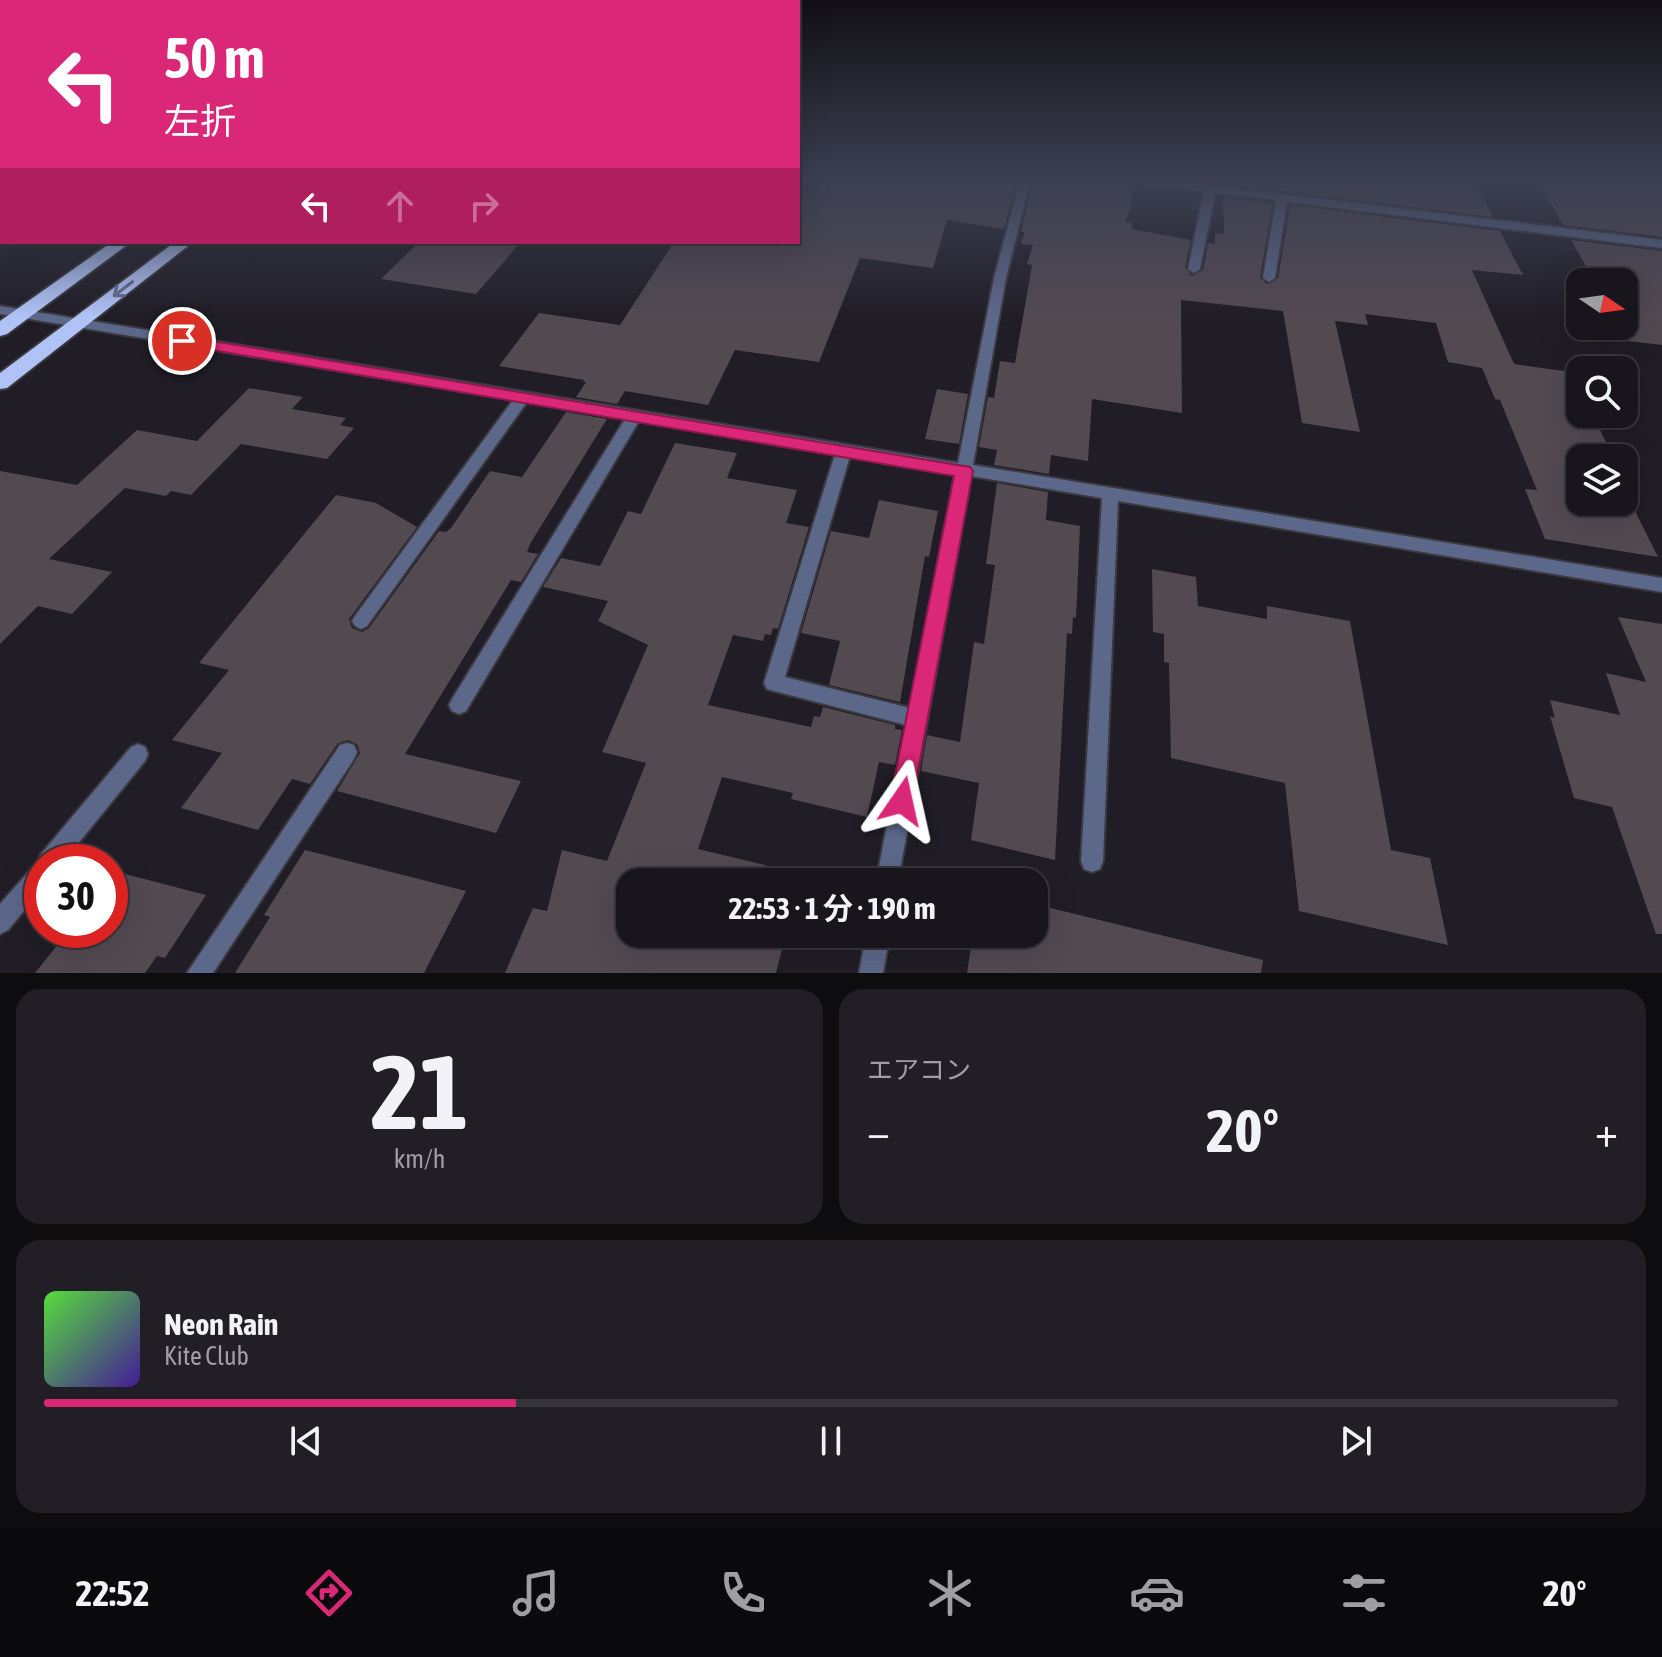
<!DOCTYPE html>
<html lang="ja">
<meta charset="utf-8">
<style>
:root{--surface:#18161c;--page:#211f25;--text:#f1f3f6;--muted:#9f9fa3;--line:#36353b;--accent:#db2777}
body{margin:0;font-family:"Asap Condensed","Noto Sans JP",sans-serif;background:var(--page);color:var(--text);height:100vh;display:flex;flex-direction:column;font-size:30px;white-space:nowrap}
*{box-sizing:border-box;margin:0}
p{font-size:26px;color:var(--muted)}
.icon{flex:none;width:44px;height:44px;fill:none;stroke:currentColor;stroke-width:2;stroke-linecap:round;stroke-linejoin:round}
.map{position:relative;height:973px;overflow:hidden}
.drawer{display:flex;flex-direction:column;gap:16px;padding:16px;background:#0d0c0f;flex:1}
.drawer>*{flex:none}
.banner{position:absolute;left:0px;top:0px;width:800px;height:244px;box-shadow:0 8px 32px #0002,0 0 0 2px var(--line);background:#db2777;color:#fff;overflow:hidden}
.needle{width:52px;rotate:103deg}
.controls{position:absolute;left:1566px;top:268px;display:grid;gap:16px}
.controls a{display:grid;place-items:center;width:72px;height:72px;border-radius:16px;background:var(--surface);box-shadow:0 8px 32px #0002,0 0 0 2px var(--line);font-size:40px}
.speed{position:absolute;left:24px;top:844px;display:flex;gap:16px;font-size:40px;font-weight:700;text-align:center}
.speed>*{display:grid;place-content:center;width:104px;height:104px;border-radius:50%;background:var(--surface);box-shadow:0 8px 32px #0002,0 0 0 2px var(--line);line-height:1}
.speed .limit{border:12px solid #d22;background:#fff;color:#111}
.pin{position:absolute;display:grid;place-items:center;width:68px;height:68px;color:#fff;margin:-34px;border:4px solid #fff;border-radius:50%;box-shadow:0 2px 8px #0007}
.me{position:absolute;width:88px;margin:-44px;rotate:11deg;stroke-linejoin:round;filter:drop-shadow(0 0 6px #0008)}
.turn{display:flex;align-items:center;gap:28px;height:168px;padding:0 32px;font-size:36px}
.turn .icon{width:104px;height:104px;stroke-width:2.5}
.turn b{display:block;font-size:56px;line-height:68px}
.lanes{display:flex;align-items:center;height:76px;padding:0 32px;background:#0003;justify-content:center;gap:40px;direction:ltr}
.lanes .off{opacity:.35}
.big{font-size:60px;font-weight:700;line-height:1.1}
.drawer .tile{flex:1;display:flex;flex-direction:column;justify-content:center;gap:12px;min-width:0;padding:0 28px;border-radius:24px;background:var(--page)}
.drawer .dial{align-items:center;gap:0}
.dial b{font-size:104px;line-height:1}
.song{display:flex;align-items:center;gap:24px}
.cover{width:96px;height:96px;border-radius:12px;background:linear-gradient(135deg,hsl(110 70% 55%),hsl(260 70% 35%))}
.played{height:8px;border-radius:4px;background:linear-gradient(90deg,var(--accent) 30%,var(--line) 30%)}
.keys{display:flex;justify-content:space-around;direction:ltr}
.heat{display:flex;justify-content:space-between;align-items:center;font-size:44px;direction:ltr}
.drawer .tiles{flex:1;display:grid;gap:16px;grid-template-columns:1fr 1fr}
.tile:last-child{grid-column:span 2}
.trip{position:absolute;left:616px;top:868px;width:432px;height:80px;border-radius:24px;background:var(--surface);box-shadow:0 8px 32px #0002,0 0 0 2px var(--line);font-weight:700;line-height:80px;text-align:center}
.dock{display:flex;height:128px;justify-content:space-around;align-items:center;background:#0a090b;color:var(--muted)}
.dock .icon{width:56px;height:56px}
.dock .active{color:var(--accent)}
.dock b{font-size:36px;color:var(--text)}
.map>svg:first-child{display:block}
.building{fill:#524951}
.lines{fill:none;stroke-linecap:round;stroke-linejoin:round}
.minor-casing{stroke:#3b3840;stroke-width:4}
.trunk-casing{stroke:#3b3840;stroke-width:4}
.minor{fill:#5c688a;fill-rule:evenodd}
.trunk{fill:#b0c3f7;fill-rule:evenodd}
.oneway{stroke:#656f8d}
.route{fill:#db2777;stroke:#8e194d;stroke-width:2}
</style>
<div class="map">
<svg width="1662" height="973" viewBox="0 0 1662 973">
<rect width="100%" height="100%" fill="#201d26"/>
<!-- building -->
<path class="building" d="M813 181H1017L1004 229 947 220 933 268 860 258 819 362 735 350 708 405 625 391 617 404 576 397 586 382H583L584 380 499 366 539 313 620 325 674 242H798V205Z
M1033 181H1090L1132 186 1131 207 1125 222 1132 223 1131 229 1191 240 1185 268 1192 276 1203 270 1208 243 1215 244V233L1224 234 1223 197 1273 203 1260 278 1267 284 1278 278 1290 205 1500 231 1523 275 1472 270 1514 364 1571 372 1580 390V414H1592L1614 458H1580V502H1624V477L1635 500 1629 499 1658 557 1545 539 1525 489 1537 490 1500 400 1495 399 1482 368 1448 362 1436 323 1365 314 1368 325 1335 321 1360 432 1302 423 1283 311 1181 300 1182 413 1092 399 1088 461 1051 455 1049 474 994 465 997 450 979 447 988 397 994 398 1000 361 1015 363 1032 265 1027 264 1033 245 1021 244 1025 232H1021Z
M1223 181H1475L1493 217 1223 184Z
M1538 181H1662V237L1563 225Z
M1571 240 1662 251V345L1628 341 1620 326H1624V282H1595Z
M419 242H521L476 294 381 279Z
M249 388 303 397 292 409 346 418 340 425 354 428 327 459 241 444 191 495 171 491 166 496 125 488 49 559 112 572 72 614 38 606 0 644V471L77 485 137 430 197 441Z
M937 389 968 394 959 444 925 439Z
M566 412 607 419 530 544 527 552 538 554 521 582 511 580 405 754 521 781 496 833 337 791 360 753 357 744 348 740 338 743 310 784 292 779 258 830 181 808 222 753 172 740 229 670 199 663 336 495 376 503 417 527 349 619 352 628 362 632 369 628 439 531 446 532 451 528 490 471 522 477Z
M675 443 737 453 727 478 797 490 786 523 809 527 778 629 773 628 771 635 765 634 763 641 733 635 708 705 811 727 814 716 820 717 823 707 895 725V729L902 730 895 765 879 762 867 817 791 799 793 793 722 777 698 849 802 874 800 882H630V934H786L776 973H505L533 908 547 911 562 850 607 861 646 763 602 752 648 645 598 621 608 601 543 587 561 558 600 566 628 511 641 514Z
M997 483 1048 492 1046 520 1080 526 1076 618 1073 617 1072 634 1067 633 1055 860 971 840 979 783 921 771 927 735 960 742 974 642 984 644 995 565 986 564Z
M879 500 938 511 929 557 925 556 900 702 829 685 840 641 801 633 831 531 869 538Z
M1152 569 1196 577 1198 606 1267 619V606L1350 621 1391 850 1430 858 1448 945 1299 911 1285 783 1171 758 1169 663 1164 662V634L1153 632Z
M1618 617 1662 624V934H1656L1612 807 1574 798 1550 716 1555 718 1550 700 1620 715 1606 673 1646 682Z
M305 850 466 891 424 973H235L270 917 264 915Z
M110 870 206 895 165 958 157 956 145 973H35L69 930H110Z
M1034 904 1263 960 1261 973H967L973 934H1034Z"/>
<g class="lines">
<!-- minor casing -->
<g class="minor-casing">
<path id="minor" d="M1020 181H1030L1006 278 973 465 1662 578V592L1118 501 1103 861 1100 869 1092 872 1084 869 1081 861 1102 498 971 476 898 882H876L906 725 774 691 767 689 764 683 835 454 639 421 466 711 459 714 452 711 449 705 452 699 625 419 527 402 367 626 361 629 355 626 352 621 355 616 513 400 0 314V306L958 463 994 278ZM850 456 955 474 910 708 785 677Z
M1141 181H1173L1662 240V248L1287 202 1275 278 1269 282 1263 278 1276 200 1215 193 1200 269 1194 273 1188 269 1204 191 1146 184Z
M347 743 354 745 357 752 354 759 213 973H187L340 745Z
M138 744 145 747 148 754 145 761 63 862H42V889L8 930 0 934V904L38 861 41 854 131 747Z
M866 934H890L883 973H859Z"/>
</g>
<!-- trunk casing -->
<g class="trunk-casing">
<path id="trunk" d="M112 242H131L7 334 0 336V321Z
M175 242H193L7 388 0 389V373Z"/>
</g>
<!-- minor -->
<use href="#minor" class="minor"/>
<!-- trunk -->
<use href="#trunk" class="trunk"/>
</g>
<!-- one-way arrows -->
<defs><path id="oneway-shaft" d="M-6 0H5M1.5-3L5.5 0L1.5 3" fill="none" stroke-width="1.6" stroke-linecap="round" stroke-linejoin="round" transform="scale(2)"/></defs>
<use class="oneway" href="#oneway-shaft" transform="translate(123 289) rotate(143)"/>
<!-- sky -->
<linearGradient id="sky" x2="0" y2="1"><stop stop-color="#121015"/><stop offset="0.57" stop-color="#3c4052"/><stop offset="1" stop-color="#3c4052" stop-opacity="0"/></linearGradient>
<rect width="1662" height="317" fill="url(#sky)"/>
<!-- route -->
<path class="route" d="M182 336 970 467 973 471 911 809 902 812 894 809 890 801 954 476 177 344 174 341Z"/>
</svg>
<div class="controls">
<a><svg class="needle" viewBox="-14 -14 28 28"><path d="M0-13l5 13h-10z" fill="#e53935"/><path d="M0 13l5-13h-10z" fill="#9f9fa3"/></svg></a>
<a><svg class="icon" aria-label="search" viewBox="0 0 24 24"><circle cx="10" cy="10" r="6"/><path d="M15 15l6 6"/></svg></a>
<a><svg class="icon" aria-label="layers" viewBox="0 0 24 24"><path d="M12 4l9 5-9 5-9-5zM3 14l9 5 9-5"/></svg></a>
</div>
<div class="speed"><div class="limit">30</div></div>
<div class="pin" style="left:182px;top:341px;background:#d93025"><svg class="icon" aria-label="arrive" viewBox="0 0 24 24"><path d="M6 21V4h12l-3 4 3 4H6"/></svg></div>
<svg class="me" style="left:902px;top:801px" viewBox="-20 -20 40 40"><path d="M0-17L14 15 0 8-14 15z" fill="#db2777" stroke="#fff" stroke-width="4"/></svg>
<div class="trip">22:53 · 1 分 · 190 m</div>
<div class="banner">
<div class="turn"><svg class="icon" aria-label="left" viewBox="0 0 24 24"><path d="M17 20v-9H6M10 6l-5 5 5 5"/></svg><div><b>50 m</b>左折</div></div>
<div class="lanes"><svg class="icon" aria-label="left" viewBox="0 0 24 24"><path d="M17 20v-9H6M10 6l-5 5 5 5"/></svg><svg class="icon off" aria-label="ahead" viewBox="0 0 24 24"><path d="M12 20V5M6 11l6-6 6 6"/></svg><svg class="icon off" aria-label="right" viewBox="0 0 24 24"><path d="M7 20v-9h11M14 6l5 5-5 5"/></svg></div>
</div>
</div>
<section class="drawer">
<div class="tiles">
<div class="tile dial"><b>21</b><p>km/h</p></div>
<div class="tile"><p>エアコン</p>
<div class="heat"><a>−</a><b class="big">20°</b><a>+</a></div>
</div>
<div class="tile">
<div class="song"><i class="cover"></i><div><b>Neon Rain</b><p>Kite Club</p></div></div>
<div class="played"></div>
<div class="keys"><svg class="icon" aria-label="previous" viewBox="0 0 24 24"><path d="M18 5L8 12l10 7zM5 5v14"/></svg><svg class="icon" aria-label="pause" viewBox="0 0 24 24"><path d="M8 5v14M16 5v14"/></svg><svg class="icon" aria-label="next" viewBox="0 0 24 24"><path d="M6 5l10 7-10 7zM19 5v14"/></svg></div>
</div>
</div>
</section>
<nav class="dock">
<b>22:52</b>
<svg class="icon active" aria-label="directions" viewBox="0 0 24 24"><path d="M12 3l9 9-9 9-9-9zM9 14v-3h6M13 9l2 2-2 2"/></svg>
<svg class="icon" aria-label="music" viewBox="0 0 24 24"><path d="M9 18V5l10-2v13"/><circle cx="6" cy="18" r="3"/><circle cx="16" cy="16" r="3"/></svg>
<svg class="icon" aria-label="phone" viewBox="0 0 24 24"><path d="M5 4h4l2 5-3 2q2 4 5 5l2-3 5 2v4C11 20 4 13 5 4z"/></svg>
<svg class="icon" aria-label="climate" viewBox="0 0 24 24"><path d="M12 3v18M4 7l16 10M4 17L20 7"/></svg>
<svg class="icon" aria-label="car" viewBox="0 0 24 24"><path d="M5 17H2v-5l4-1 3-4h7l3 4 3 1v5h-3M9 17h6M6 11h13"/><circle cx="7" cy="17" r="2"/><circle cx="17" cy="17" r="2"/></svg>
<svg class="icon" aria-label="filters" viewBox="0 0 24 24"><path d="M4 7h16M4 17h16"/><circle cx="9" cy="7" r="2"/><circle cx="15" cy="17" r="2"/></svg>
<b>20°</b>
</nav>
